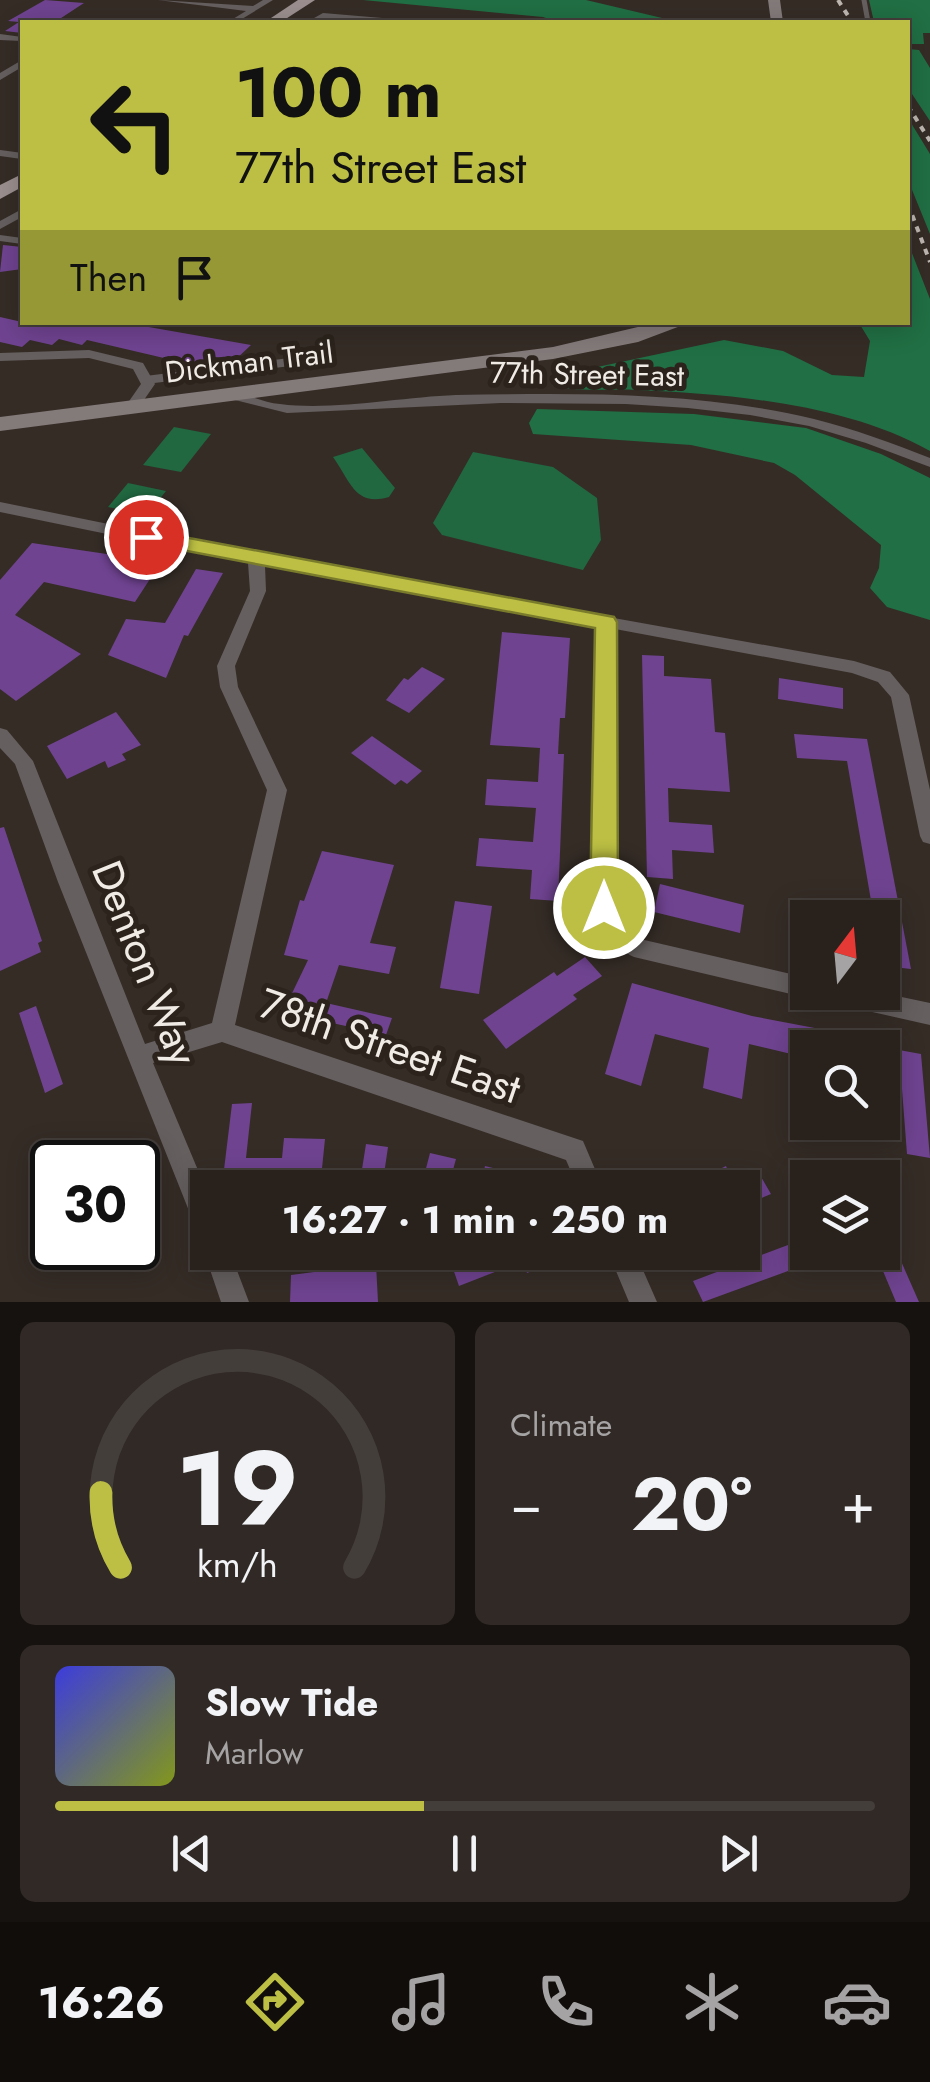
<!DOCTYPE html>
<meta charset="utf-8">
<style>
:root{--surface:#28211c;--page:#302925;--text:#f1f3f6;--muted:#a5a3a3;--line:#443e3b;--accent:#bcbf43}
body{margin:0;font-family:Jost,sans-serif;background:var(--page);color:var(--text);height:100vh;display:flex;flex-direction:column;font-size:38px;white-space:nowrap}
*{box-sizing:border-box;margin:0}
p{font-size:32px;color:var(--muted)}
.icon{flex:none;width:55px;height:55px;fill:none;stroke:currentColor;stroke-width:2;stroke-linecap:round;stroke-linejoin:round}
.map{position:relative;height:1302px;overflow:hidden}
.details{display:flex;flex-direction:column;gap:20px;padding:20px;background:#16120f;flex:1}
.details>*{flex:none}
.banner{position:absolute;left:20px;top:20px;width:890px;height:305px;border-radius:0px;box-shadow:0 5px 25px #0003,0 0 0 2px var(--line);background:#bcbf43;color:#111;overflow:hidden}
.needle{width:65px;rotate:16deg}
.fabs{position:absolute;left:790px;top:900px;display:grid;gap:20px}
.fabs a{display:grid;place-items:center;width:110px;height:110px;border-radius:0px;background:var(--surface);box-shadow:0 5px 25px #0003,0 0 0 2px var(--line);font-size:50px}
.speed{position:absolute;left:30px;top:1140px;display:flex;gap:20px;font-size:50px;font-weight:700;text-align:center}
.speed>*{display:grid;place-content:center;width:130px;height:130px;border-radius:50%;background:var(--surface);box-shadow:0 5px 25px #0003,0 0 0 2px var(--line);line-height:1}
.speed .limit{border:5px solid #111;border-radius:15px;background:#fff;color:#111}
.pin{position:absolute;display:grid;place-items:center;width:85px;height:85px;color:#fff;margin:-42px;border:5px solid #fff;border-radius:50%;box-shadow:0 2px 10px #0007}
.me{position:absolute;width:110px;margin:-55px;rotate:0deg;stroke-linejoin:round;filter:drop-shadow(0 0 8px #0008)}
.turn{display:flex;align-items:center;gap:35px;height:210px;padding:0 50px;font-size:45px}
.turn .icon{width:130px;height:130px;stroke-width:2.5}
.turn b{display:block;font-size:70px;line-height:85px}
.then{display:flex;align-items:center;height:95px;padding:0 50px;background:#0003;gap:20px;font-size:38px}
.big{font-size:75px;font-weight:700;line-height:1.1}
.details .card{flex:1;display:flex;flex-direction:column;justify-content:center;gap:15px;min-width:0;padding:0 35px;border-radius:15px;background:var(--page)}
.details .dial{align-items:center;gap:0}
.dial svg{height:260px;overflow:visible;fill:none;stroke:var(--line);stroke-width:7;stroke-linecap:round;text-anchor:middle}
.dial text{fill:var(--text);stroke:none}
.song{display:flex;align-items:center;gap:30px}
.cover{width:120px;height:120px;border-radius:15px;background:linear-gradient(135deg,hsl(240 70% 55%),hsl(70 70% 35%))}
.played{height:10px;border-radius:5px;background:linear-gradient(90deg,var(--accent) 45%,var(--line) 45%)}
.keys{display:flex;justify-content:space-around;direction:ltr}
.heat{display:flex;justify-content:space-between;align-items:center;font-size:55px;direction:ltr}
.details .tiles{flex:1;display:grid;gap:20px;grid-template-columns:1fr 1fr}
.card:last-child{grid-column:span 2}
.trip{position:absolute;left:190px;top:1170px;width:570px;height:100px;border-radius:0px;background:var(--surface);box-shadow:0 5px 25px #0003,0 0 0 2px var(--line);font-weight:700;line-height:100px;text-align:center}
.menu{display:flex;height:160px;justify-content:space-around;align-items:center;background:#100d0b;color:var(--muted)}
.menu .icon{width:70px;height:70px}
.menu .active{color:var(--accent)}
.menu b{font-size:45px;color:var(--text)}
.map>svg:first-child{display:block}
.green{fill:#216740}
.forest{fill:#216f44}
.building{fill:#6f4390}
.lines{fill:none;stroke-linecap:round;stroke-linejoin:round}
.lane-far2{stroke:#655f5f;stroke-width:5}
.lane-far1{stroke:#655f5f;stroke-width:6}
.lane{stroke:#655f5f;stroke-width:8}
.street{fill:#655f5f;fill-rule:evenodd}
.secondary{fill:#837a7a;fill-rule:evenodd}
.primary{fill:#9b8f8f;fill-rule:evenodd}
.rail{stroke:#beb7b1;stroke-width:4;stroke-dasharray:6 6;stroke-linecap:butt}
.route{fill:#bcbf43;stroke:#7a7c2c;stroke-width:2.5}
.labels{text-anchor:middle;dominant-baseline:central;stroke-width:10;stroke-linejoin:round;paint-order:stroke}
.far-street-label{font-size:30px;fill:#f1ebe6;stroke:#2b231c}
.near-street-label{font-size:42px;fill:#f1ebe6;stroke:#2b231c}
</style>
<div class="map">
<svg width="930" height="1302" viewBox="0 0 930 1302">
<rect width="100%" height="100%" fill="#352c26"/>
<!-- green -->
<path class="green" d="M174 427 211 434 181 472 143 465Z
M362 448 395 488 389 497C355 507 351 482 333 457Z
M473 452 553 467 597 498 601 540 583 570 442 535 433 523Z
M128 483 166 491 147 515 108 507Z"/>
<!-- forest -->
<path class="forest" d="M363 0H586L679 22H558L543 17Z
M869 0H930V33H923L924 44H908V22H874Z
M908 49 919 50 930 68V121L908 88Z
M908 118 930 154V234L908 180Z
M908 243 930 299V451C846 404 732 394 637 390 609 388 580 393 552 385L574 372 724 340 783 351 832 375 864 377 870 341 859 323 908 322Z
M537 409 694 414 806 428 881 454 930 478V620L887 607 870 588 879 568 881 545 795 475 774 463 691 445 533 434 529 423Z"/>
<!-- building -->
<path class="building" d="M45 0 84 3 55 22H22V33L5 31 19 22 8 21Z
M3 245 22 247V269L0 272Z
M0 317 22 322H148L143 326 251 345 233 362 209 355 198 366 87 340 82 345 59 339 52 345 30 340 22 347 0 342Z
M32 543 161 562 135 602 44 582 15 615 81 654 16 701 0 689V580Z
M196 569 223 573 188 636 184 635 166 678 108 655 126 619 165 623Z
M502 632 570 638 565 718H560L558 754H564L558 901 530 899 532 870 476 866 479 838 533 842 536 808 485 805 487 779 538 782 540 748 490 745Z
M642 655 664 656V676L711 679 715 732 725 733 730 792 668 788 669 822 712 825 714 853 672 850 673 879 647 877Z
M422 667 445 679 409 713 386 700 404 678 408 680Z
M779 678 843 688V709L778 699Z
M116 712 141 745 122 754 126 760 108 768 105 761 67 779 47 746Z
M794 734 867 739 911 969 893 967 890 920 874 918 847 761 797 758Z
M372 736 422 771 407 784 401 780 395 785 351 753Z
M4 827 42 941 38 943 41 952 0 971V828Z
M322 851 394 865 370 943 396 947 389 974 339 965 326 1003 392 1018 386 1035 283 1012 308 960 284 955 300 900 304 901Z
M660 884 744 905 740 933 654 912Z
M455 901 492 906 479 994 440 988Z
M585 957 602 976 573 995 577 999 506 1049 483 1020 554 972 557 976Z
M632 983 752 1016 820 1029V1033L853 1041 852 1048H808V1058L749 1044 742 1099 703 1088 709 1048 655 1034 641 1086 605 1074Z
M36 1006 63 1084 45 1093 19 1013Z
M899 1050 921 1054 930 1158 907 1154Z
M794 1058 808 1059V1128L789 1123Z
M252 1103 246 1158H282L284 1138 325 1139 320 1188H278L279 1178 244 1177 243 1187 222 1186 232 1104Z
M366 1144 388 1147 382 1188H359Z
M430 1153 456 1159 448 1188 422 1184Z
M485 1166 544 1181 543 1188H481Z
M726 1166 735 1188H682Z
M760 1175 771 1194 742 1206V1182Z
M788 1245 799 1267 703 1302 693 1281Z
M479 1252H577V1254L527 1273 523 1261 459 1286 451 1263Z
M875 1252H897L919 1302H896Z
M376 1264 378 1302H290L291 1275Z"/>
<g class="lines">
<!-- lane-far2 -->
<path class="lane-far2" d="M864 0 868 22"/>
<!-- lane-far1 -->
<path class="lane-far1" d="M0 153 22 156"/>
<!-- lane -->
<path class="lane" d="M146 380 290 362"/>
<!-- street -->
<path class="street" d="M158 0 253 6 263 0H273L237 22H228L246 11Z
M323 13 406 20 410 22 324 18 316 22H307Z
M0 34 22 37V41L0 40Z
M22 60V67L0 80V73Z
M22 209V217L0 229V221Z
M0 235 22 238V244L0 241Z
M89 350 143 363 155 384 137 410 132 411 125 407 141 384 133 369 89 358 0 361V353Z
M236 392C251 396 265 403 280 404 332 411 402 397 456 395 575 393 697 391 814 419 854 429 892 443 930 458V467L866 443 809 426 750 415 688 408 626 404 501 403 287 413 231 399V393Z
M0 502 256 554 854 661 890 672 909 695 930 790V844L923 842 920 836 891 697 878 682 852 673 615 629V907L625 923 640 939 808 978V992H878L930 1003V1025L828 1002 820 999 817 993 808 998 634 957C614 948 603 927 593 908L597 626 265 566 266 591 235 666 238 687 287 790 235 1025 583 1141 603 1188H578L566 1160 222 1042 153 1063 208 1194V1240L199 1236 58 882 15 764 0 748V728L7 730 33 761 145 1044 212 1023 267 790 220 687 217 666 250 591 248 563 0 512Z
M208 1243V1252H230L249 1302H221L204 1252Z
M608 1252H635L657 1302H629Z"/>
<!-- secondary -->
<path class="secondary" d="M768 0H780L783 22H771Z
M659 322H691L638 342 553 359 0 431V417L553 347Z"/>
<!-- primary -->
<path class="primary" d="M298 0H315L281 22H265Z
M22 174V187L0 199V185Z"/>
<!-- rail -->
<path class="rail" d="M838 0 852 22
M908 106 930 141
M908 204 930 262"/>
</g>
<!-- route -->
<path class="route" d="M146 530 614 617 617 622 618 908 614 916 604 919 594 916 590 908 595 628 139 542 136 537Z"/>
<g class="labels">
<!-- far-street labels -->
<g class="far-street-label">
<text transform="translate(249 362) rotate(-7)">Dickman Trail</text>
<text transform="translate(587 374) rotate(1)">77th Street East</text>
</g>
<!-- near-street labels -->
<g class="near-street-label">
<text transform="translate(145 963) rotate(68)">Denton Way</text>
<text transform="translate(390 1046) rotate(19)">78th Street East</text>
</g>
</g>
</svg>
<div class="fabs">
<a><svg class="needle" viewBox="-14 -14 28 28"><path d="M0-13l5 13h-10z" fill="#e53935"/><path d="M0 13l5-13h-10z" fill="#a5a3a3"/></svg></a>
<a><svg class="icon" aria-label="search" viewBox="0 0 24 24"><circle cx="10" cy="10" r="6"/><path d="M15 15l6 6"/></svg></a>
<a><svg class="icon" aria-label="layers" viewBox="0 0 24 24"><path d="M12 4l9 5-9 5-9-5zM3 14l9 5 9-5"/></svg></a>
</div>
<div class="speed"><div class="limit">30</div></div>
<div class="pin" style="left:146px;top:537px;background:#d93025"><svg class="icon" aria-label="arrive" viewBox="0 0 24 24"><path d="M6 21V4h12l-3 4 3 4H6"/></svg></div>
<svg class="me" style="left:604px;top:908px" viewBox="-20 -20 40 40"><circle r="17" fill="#bcbf43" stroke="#fff" stroke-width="3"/><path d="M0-11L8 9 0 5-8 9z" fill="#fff"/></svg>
<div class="trip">16:27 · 1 min · 250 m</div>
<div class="banner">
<div class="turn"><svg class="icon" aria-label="left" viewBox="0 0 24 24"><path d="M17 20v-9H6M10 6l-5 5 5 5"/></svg><div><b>100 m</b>77th Street East</div></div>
<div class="then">Then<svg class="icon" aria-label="arrive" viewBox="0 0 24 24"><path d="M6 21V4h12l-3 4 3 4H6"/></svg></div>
</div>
</div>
<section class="details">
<div class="tiles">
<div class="card dial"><svg viewBox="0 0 100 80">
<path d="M14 69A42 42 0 1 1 86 69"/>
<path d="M14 69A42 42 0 0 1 8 46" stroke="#bcbf43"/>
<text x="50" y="56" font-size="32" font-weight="700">19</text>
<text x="50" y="72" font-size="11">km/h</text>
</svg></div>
<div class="card"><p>Climate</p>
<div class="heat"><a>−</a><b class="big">20°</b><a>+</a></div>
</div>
<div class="card">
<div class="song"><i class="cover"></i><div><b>Slow Tide</b><p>Marlow</p></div></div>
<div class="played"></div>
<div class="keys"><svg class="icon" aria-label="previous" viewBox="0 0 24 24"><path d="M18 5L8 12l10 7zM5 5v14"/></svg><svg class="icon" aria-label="pause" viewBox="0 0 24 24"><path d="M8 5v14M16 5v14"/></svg><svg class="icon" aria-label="next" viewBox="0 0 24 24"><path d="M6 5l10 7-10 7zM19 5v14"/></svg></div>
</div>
</div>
</section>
<nav class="menu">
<b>16:26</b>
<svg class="icon active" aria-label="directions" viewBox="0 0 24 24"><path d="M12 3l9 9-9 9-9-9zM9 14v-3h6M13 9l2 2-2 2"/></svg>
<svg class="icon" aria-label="music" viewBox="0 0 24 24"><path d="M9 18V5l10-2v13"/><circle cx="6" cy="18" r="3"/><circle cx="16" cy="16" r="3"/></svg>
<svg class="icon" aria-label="phone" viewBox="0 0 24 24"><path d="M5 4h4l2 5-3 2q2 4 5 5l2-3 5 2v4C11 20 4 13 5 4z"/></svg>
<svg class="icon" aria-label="climate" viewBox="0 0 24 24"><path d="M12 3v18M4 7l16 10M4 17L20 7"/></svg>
<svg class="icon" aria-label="car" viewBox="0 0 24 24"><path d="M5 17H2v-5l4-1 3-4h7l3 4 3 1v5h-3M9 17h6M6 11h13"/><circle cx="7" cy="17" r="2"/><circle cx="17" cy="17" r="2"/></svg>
</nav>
